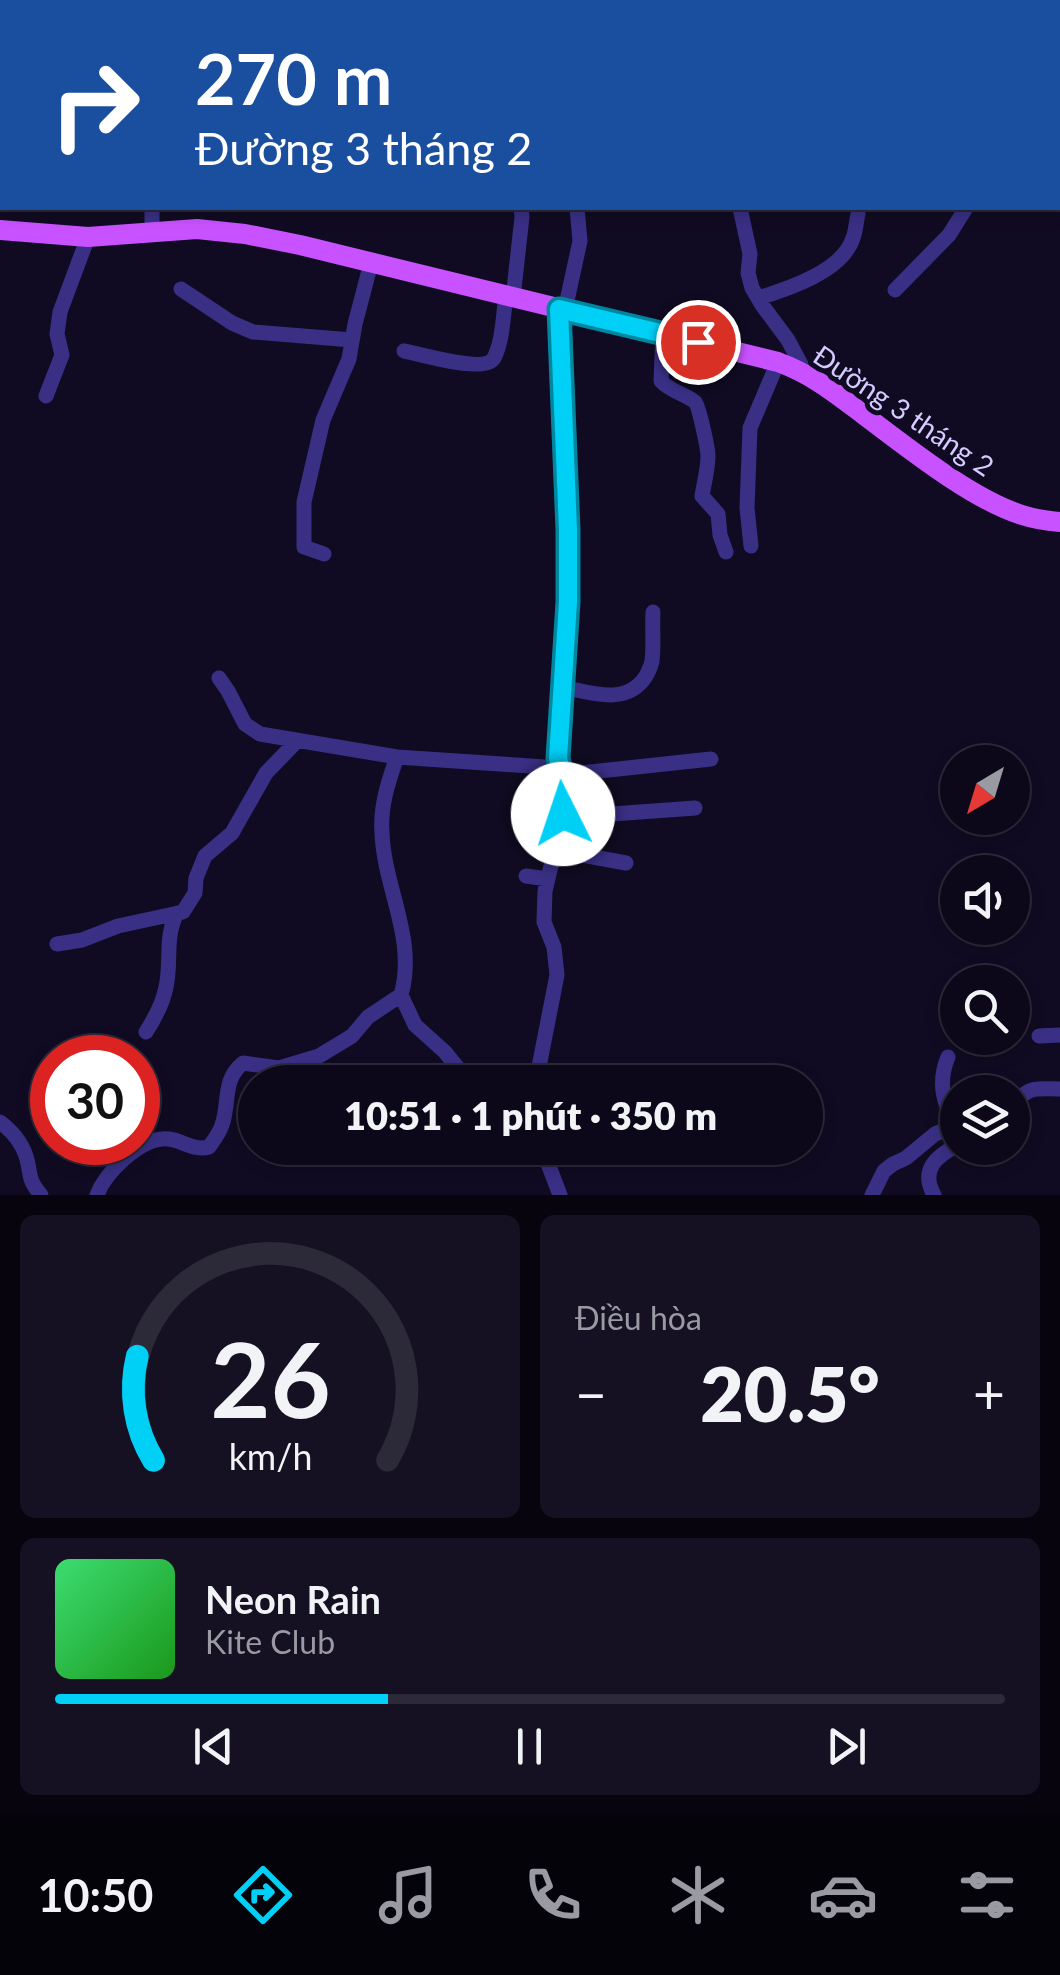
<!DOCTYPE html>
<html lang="vi">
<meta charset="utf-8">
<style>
:root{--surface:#0c081a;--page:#151123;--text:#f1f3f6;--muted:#9a9aa2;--line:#2c2939;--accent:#00cff6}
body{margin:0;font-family:Lato,sans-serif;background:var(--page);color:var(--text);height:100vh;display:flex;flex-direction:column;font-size:38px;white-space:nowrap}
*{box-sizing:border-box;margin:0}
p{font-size:32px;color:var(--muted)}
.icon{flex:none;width:55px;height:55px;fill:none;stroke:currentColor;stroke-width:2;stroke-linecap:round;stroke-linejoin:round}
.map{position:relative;height:1195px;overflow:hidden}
.side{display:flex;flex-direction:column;gap:20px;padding:20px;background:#07040e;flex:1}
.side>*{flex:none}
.guide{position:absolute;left:0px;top:0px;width:1060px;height:210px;box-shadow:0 5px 15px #0003,0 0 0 2px var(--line);background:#1a4fa0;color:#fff;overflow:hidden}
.needle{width:65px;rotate:218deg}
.fabs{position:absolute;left:940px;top:745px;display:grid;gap:20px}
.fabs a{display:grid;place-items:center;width:90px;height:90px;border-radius:50%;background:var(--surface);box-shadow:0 5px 15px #0003,0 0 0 2px var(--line);font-size:50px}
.speed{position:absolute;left:30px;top:1035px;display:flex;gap:20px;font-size:50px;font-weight:700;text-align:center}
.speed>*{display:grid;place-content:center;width:130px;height:130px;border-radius:50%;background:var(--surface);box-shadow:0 5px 15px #0003,0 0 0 2px var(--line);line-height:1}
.speed .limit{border:15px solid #d22;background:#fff;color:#111}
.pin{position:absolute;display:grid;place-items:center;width:85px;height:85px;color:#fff;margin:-42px;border:5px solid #fff;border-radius:50%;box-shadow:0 2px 10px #0007}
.me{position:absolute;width:110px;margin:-55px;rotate:356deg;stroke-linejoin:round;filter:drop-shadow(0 0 8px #0008)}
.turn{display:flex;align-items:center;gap:35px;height:210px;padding:0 30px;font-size:45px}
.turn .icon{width:130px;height:130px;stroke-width:2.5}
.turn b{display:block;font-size:70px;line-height:85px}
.big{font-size:75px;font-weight:800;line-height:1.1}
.side .widget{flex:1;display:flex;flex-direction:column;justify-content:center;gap:15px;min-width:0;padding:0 35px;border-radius:15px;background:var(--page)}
.side .dial{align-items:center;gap:0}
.dial svg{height:260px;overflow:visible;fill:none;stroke:var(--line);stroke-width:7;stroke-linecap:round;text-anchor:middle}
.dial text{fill:var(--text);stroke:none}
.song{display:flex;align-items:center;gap:30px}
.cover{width:120px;height:120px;border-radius:15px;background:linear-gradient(135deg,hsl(140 70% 55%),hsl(120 70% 35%))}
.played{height:10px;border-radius:5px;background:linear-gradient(90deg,var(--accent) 35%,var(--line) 35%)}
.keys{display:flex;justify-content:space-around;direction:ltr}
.heat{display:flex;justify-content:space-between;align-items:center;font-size:55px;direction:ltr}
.side .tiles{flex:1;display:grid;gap:20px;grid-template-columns:1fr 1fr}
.widget:last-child{grid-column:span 2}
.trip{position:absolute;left:238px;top:1065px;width:585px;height:100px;border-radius:50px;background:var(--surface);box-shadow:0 5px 15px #0003,0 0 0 2px var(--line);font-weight:800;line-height:100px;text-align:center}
.dock{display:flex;height:160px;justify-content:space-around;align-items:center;background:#05030a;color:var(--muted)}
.dock .icon{width:70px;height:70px}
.dock .active{color:var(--accent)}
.dock b{font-size:45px;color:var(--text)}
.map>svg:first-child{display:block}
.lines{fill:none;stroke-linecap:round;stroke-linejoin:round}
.minor{stroke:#393086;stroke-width:15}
.major{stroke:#c852ff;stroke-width:20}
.route-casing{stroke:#0087a0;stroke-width:25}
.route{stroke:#00cff6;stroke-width:18}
.labels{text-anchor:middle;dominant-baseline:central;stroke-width:10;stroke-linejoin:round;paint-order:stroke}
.street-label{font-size:28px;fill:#d4cbff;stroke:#100b22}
</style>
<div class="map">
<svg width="1060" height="1195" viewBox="0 0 1060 1195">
<rect width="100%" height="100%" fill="#100b22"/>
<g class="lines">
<!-- minor -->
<path class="minor" d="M512 0V2
M566 0V2
M611 0 612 2
M696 0 697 2
M593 2 600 0
M1058 148H1060
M152 208V231
M740 208 750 254 748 273 752 288 762 305 788 340 805 372
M181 289 232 323 253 332 352 340
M895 290 949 235 966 208
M513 298 522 217 521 208
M758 298C788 289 843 271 853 238 856 231 856 222 858 214
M565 310 580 241 577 208
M663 333 661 381C671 392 686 394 695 402 699 406 708 449 708 456 708 469 704 483 702 496L718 514 720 535 726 552
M404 351C421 354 485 374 494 358 503 341 503 315 506 296
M46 396 62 355 57 334 60 312 88 237
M751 546 747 508 750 428 778 362
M324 554 304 547V502L323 420 349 359 355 324 371 263
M219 678 228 691 245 724 260 734 397 757 560 768
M563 687C592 693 627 706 646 676 649 670 651 667 652 661 654 645 652 628 653 612
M562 775 711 759
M563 814H612L695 808
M555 850 626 863
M526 876 548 879
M57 944 82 940 118 926 183 912 195 893 196 878 205 856 232 833 266 773 296 742
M401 995 415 1025 445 1052 469 1082
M146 1032C155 1018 163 1003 166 987 172 960 164 939 177 913
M1039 1036 1060 1035
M948 1057C937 1083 944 1102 955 1128
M536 1082 557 975 554 947 544 922 545 891 565 807 564 784 558 758 568 602V529L559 309
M1012 1108C1028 1085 1034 1089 1060 1089
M0 1122C12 1131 21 1141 26 1156 32 1175 26 1177 41 1195
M542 1148 560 1195
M97 1195C105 1173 138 1141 162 1139 179 1137 192 1152 209 1147 214 1140 219 1134 222 1125 230 1102 222 1080 243 1063L279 1068 319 1056 352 1036 368 1017 401 995C417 939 384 888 382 833 380 807 388 782 397 757
M872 1195 884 1171 893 1164 906 1158 935 1134 949 1128H958
M934 1195C920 1170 936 1156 958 1145"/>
<!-- major -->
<path class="major" d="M0 230 88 237 197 229 245 234 300 245 778 362C813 375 835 393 864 415 907 447 971 499 1022 515 1034 519 1048 521 1060 522"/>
</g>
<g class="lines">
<!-- route casing -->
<g class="route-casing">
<path id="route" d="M563 814 564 784 558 758 568 602V530L559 309 698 342"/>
</g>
<!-- route -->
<use href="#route" class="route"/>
</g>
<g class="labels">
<!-- street labels -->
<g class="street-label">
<text transform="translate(904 410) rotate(34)">Đường 3 tháng 2</text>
</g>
</g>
</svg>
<div class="fabs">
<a><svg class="needle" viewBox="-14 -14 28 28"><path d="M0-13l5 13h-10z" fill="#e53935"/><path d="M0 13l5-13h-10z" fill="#9a9aa2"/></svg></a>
<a><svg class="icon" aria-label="sound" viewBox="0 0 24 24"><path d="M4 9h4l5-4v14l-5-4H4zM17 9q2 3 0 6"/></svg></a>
<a><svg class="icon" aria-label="search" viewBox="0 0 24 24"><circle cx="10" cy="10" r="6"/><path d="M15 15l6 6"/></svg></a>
<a><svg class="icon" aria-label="layers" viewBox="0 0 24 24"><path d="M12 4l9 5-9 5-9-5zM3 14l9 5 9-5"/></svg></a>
</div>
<div class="speed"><div class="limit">30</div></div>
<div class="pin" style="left:698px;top:342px;background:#d93025"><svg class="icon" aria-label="arrive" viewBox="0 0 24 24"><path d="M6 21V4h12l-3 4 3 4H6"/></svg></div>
<svg class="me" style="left:563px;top:814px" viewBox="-20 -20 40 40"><circle r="19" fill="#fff"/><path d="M0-13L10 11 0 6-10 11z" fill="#00cff6"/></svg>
<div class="trip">10:51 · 1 phút · 350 m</div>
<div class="guide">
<div class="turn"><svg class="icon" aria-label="right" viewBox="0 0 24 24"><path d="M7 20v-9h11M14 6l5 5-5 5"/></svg><div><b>270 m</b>Đường 3 tháng 2</div></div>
</div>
</div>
<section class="side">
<div class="tiles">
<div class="widget dial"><svg viewBox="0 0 100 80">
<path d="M14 69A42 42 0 1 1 86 69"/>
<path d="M14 69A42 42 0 0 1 9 37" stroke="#00cff6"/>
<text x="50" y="56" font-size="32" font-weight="700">26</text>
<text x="50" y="72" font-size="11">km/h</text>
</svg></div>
<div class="widget"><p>Điều hòa</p>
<div class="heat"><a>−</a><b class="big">20.5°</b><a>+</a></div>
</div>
<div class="widget">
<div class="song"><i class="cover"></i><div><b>Neon Rain</b><p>Kite Club</p></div></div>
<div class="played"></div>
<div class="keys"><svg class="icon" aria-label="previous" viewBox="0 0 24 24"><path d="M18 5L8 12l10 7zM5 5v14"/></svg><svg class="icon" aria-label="pause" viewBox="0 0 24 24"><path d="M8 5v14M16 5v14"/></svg><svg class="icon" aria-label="next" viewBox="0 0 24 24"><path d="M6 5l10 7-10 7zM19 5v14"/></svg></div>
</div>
</div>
</section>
<nav class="dock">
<b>10:50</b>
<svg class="icon active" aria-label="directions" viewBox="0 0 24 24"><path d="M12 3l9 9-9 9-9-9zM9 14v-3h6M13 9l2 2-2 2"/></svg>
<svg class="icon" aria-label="music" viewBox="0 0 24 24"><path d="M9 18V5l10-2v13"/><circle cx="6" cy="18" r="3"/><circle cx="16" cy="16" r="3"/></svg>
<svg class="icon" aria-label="phone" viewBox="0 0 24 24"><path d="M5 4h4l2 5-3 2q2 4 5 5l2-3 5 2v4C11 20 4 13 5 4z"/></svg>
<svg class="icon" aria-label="climate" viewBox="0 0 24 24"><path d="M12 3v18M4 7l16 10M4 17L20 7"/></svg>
<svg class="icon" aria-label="car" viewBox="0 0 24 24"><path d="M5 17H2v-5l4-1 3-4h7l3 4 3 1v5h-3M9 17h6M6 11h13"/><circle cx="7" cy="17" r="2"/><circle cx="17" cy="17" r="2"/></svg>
<svg class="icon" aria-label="filters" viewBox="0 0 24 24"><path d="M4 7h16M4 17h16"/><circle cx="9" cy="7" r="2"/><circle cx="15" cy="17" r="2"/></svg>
</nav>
